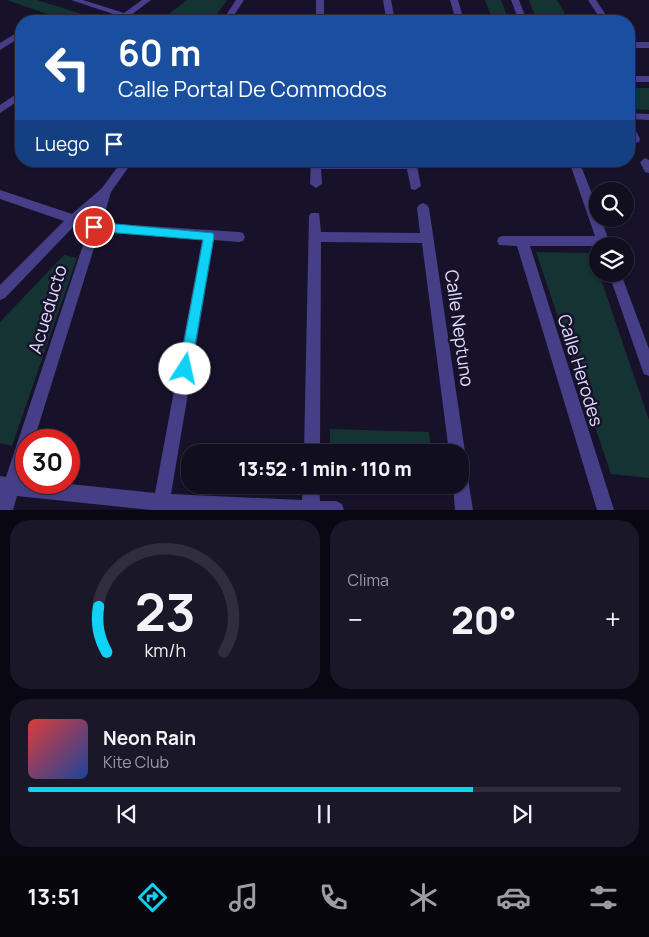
<!DOCTYPE html>
<html lang="es">
<meta charset="utf-8">
<style>
:root{--surface:#110e20;--page:#1a1729;--text:#f1f3f6;--muted:#9c9ca5;--line:#302e3e;--accent:#0fd2f6}
body{margin:0;font-family:Manrope,sans-serif;background:var(--page);color:var(--text);height:100vh;display:flex;flex-direction:column;font-size:19px;white-space:nowrap}
*{box-sizing:border-box;margin:0}
p{font-size:16px;color:var(--muted)}
.icon{flex:none;width:28px;height:28px;fill:none;stroke:currentColor;stroke-width:2;stroke-linecap:round;stroke-linejoin:round}
.map{position:relative;height:510px;overflow:hidden}
.drawer{display:flex;flex-direction:column;gap:10px;padding:10px;background:#090812;flex:1}
.drawer>*{flex:none}
.top-card{position:absolute;left:15px;top:15px;width:620px;height:152px;border-radius:20px;box-shadow:0 1px 4px #0004,0 0 0 1px var(--line);background:#1a4fa0;color:#fff;overflow:hidden}
.fabs{position:absolute;left:589px;top:182px;display:grid;gap:10px}
.fabs a{display:grid;place-items:center;width:45px;height:45px;border-radius:50%;background:var(--surface);box-shadow:0 1px 4px #0004,0 0 0 1px var(--line);font-size:25px}
.speed{position:absolute;left:15px;top:429px;display:flex;gap:10px;font-size:25px;font-weight:700;text-align:center}
.speed>*{display:grid;place-content:center;width:65px;height:65px;border-radius:50%;background:var(--surface);box-shadow:0 1px 4px #0004,0 0 0 1px var(--line);line-height:1}
.speed .limit{border:8px solid #d22;background:#fff;color:#111}
.pin{position:absolute;display:grid;place-items:center;width:42px;height:42px;color:#fff;margin:-21px;border:2px solid #fff;border-radius:50%;box-shadow:0 1px 5px #0007}
.me{position:absolute;width:55px;margin:-28px;rotate:10deg;stroke-linejoin:round;filter:drop-shadow(0 0 4px #0008)}
.turn{display:flex;align-items:center;gap:18px;height:105px;padding:0 20px;font-size:22px}
.turn .icon{width:65px;height:65px;stroke-width:2.5}
.turn b{display:block;font-size:35px;line-height:42px}
.then{display:flex;align-items:center;height:48px;padding:0 20px;background:#0003;gap:10px;font-size:19px}
.big{font-size:38px;font-weight:800;line-height:1.1}
.drawer .tile{flex:1;display:flex;flex-direction:column;justify-content:center;gap:8px;min-width:0;padding:0 18px;border-radius:20px;background:var(--page)}
.drawer .dial{align-items:center;gap:0}
.dial svg{height:130px;overflow:visible;fill:none;stroke:var(--line);stroke-width:7;stroke-linecap:round;text-anchor:middle}
.dial text{fill:var(--text);stroke:none}
.song{display:flex;align-items:center;gap:15px}
.cover{width:60px;height:60px;border-radius:8px;background:linear-gradient(135deg,hsl(0 70% 55%),hsl(220 70% 35%))}
.played{height:5px;border-radius:2px;background:linear-gradient(90deg,var(--accent) 75%,var(--line) 75%)}
.keys{display:flex;justify-content:space-around;direction:ltr}
.heat{display:flex;justify-content:space-between;align-items:center;font-size:28px;direction:ltr}
.drawer .tiles{flex:1;display:grid;gap:10px;grid-template-columns:1fr 1fr}
.tile:last-child{grid-column:span 2}
.trip{position:absolute;left:181px;top:444px;width:288px;height:50px;border-radius:20px;background:var(--surface);box-shadow:0 1px 4px #0004,0 0 0 1px var(--line);font-weight:800;line-height:50px;text-align:center}
.dock{display:flex;height:80px;justify-content:space-around;align-items:center;background:#07060d;color:var(--muted)}
.dock .icon{width:35px;height:35px}
.dock .on{color:var(--accent)}
.dock b{font-size:22px;color:var(--text)}
.map>svg:first-child{display:block}
.green{fill:#153333}
.lines{fill:none;stroke-linecap:round;stroke-linejoin:round}
.minor{fill:#463f87;fill-rule:evenodd}
.route{fill:#0fd2f6;stroke:#0a88a0}
.labels{text-anchor:middle;dominant-baseline:central;stroke-width:5;stroke-linejoin:round;paint-order:stroke}
.street-label{font-size:18px;fill:#e1dbfe;stroke:#17122a}
</style>
<div class="map">
<svg width="649" height="510" viewBox="0 0 649 510">
<rect width="100%" height="100%" fill="#17122a"/>
<!-- green -->
<path class="green" d="M7 0H37L104 21H67Z
M187 0H227L212 21H180L165 17Z
M485 0H501L509 21H493Z
M529 0H557L569 21H537Z
M629 88H649V110L629 109Z
M536 252 592 253 649 420V478L611 474Z
M64 255 77 258 12 446 0 443V322Z
M330 429 429 432 431 452H330Z"/>
<g class="lines">
<!-- minor -->
<path class="minor" d="M71 0H83L124 13 142 0H151L131 15 146 21 127 19 118 21 117 19 119 16Z
M236 0H244L230 21H222Z
M316 0H324V15L329 18H386L383 0H391L395 21H323L316 16Z
M450 0H458L464 21H456Z
M511 0H519L527 21H519Z
M588 0H596L610 21H602Z
M40 19H47L51 21H39Z
M18 32H21V37L0 50V43Z
M629 42H649V48H629Z
M629 76H649V82H629Z
M21 91V99L0 113V105Z
M629 113 649 114V120L629 119Z
M629 124 633 125 640 139 639 142 635 143 630 139Z
M645 158 649 160V173L645 172 640 162Z
M122 161H133L111 192 102 223 239 232 243 233 245 237 243 241 239 242 214 240 171 494 302 500 303 485H319L320 501H336L342 504 344 510H151L17 496 13 510H0V476L6 477 88 230 75 225 5 298 0 300V285L64 221 0 199V190L72 214 102 188ZM95 208 90 221 83 218ZM99 232 202 240 155 493 51 482H26V480H22L26 465V440H34Z
M227 161H256L257 163 252 167 232 165Z
M311 161H416L421 186 415 190 411 189 407 169H321L322 184 316 188 310 184Z
M476 161H539L540 163 535 167 480 168 476 167 475 164Z
M569 161H579L598 209V219H601L611 246H530L614 510H597L517 246 499 245 497 241 499 237 503 236H595Z
M423 203 427 205 429 208 465 452 463 458 460 459V452H449L422 243 321 242 320 452H304L309 216 311 213H319L321 232 420 233 417 208 419 205Z
M609 274H621L649 349V376L644 374 642 369Z
M460 465 466 467 473 510H455L453 485H460Z"/>
</g>
<!-- route -->
<path class="route" d="M94 222 213 233 214 236 190 374 185 376 181 374 179 369 203 240 94 231 88 227Z"/>
<g class="labels">
<!-- street labels -->
<g class="street-label">
<text transform="translate(47 309) rotate(-73)">Acueducto</text>
<text transform="translate(460 328) rotate(82)">Calle Neptuno</text>
<text transform="translate(581 370) rotate(73)">Calle Herodes</text>
</g>
</g>
</svg>
<div class="fabs">
<a><svg class="icon" aria-label="search" viewBox="0 0 24 24"><circle cx="10" cy="10" r="6"/><path d="M15 15l6 6"/></svg></a>
<a><svg class="icon" aria-label="layers" viewBox="0 0 24 24"><path d="M12 4l9 5-9 5-9-5zM3 14l9 5 9-5"/></svg></a>
</div>
<div class="speed"><div class="limit">30</div></div>
<div class="pin" style="left:94px;top:227px;background:#d93025"><svg class="icon" aria-label="arrive" viewBox="0 0 24 24"><path d="M6 21V4h12l-3 4 3 4H6"/></svg></div>
<svg class="me" style="left:185px;top:369px" viewBox="-20 -20 40 40"><circle r="19" fill="#fff"/><path d="M0-13L10 11 0 6-10 11z" fill="#0fd2f6"/></svg>
<div class="trip">13:52 · 1 min · 110 m</div>
<div class="top-card">
<div class="turn"><svg class="icon" aria-label="left" viewBox="0 0 24 24"><path d="M17 20v-9H6M10 6l-5 5 5 5"/></svg><div><b>60 m</b>Calle Portal De Commodos</div></div>
<div class="then">Luego<svg class="icon" aria-label="arrive" viewBox="0 0 24 24"><path d="M6 21V4h12l-3 4 3 4H6"/></svg></div>
</div>
</div>
<section class="drawer">
<div class="tiles">
<div class="tile dial"><svg viewBox="0 0 100 80">
<path d="M14 69A42 42 0 1 1 86 69"/>
<path d="M14 69A42 42 0 0 1 9 41" stroke="#0fd2f6"/>
<text x="50" y="56" font-size="32" font-weight="700">23</text>
<text x="50" y="72" font-size="11">km/h</text>
</svg></div>
<div class="tile"><p>Clima</p>
<div class="heat"><a>−</a><b class="big">20°</b><a>+</a></div>
</div>
<div class="tile">
<div class="song"><i class="cover"></i><div><b>Neon Rain</b><p>Kite Club</p></div></div>
<div class="played"></div>
<div class="keys"><svg class="icon" aria-label="previous" viewBox="0 0 24 24"><path d="M18 5L8 12l10 7zM5 5v14"/></svg><svg class="icon" aria-label="pause" viewBox="0 0 24 24"><path d="M8 5v14M16 5v14"/></svg><svg class="icon" aria-label="next" viewBox="0 0 24 24"><path d="M6 5l10 7-10 7zM19 5v14"/></svg></div>
</div>
</div>
</section>
<nav class="dock">
<b>13:51</b>
<svg class="icon on" aria-label="directions" viewBox="0 0 24 24"><path d="M12 3l9 9-9 9-9-9zM9 14v-3h6M13 9l2 2-2 2"/></svg>
<svg class="icon" aria-label="music" viewBox="0 0 24 24"><path d="M9 18V5l10-2v13"/><circle cx="6" cy="18" r="3"/><circle cx="16" cy="16" r="3"/></svg>
<svg class="icon" aria-label="phone" viewBox="0 0 24 24"><path d="M5 4h4l2 5-3 2q2 4 5 5l2-3 5 2v4C11 20 4 13 5 4z"/></svg>
<svg class="icon" aria-label="climate" viewBox="0 0 24 24"><path d="M12 3v18M4 7l16 10M4 17L20 7"/></svg>
<svg class="icon" aria-label="car" viewBox="0 0 24 24"><path d="M5 17H2v-5l4-1 3-4h7l3 4 3 1v5h-3M9 17h6M6 11h13"/><circle cx="7" cy="17" r="2"/><circle cx="17" cy="17" r="2"/></svg>
<svg class="icon" aria-label="filters" viewBox="0 0 24 24"><path d="M4 7h16M4 17h16"/><circle cx="9" cy="7" r="2"/><circle cx="15" cy="17" r="2"/></svg>
</nav>
